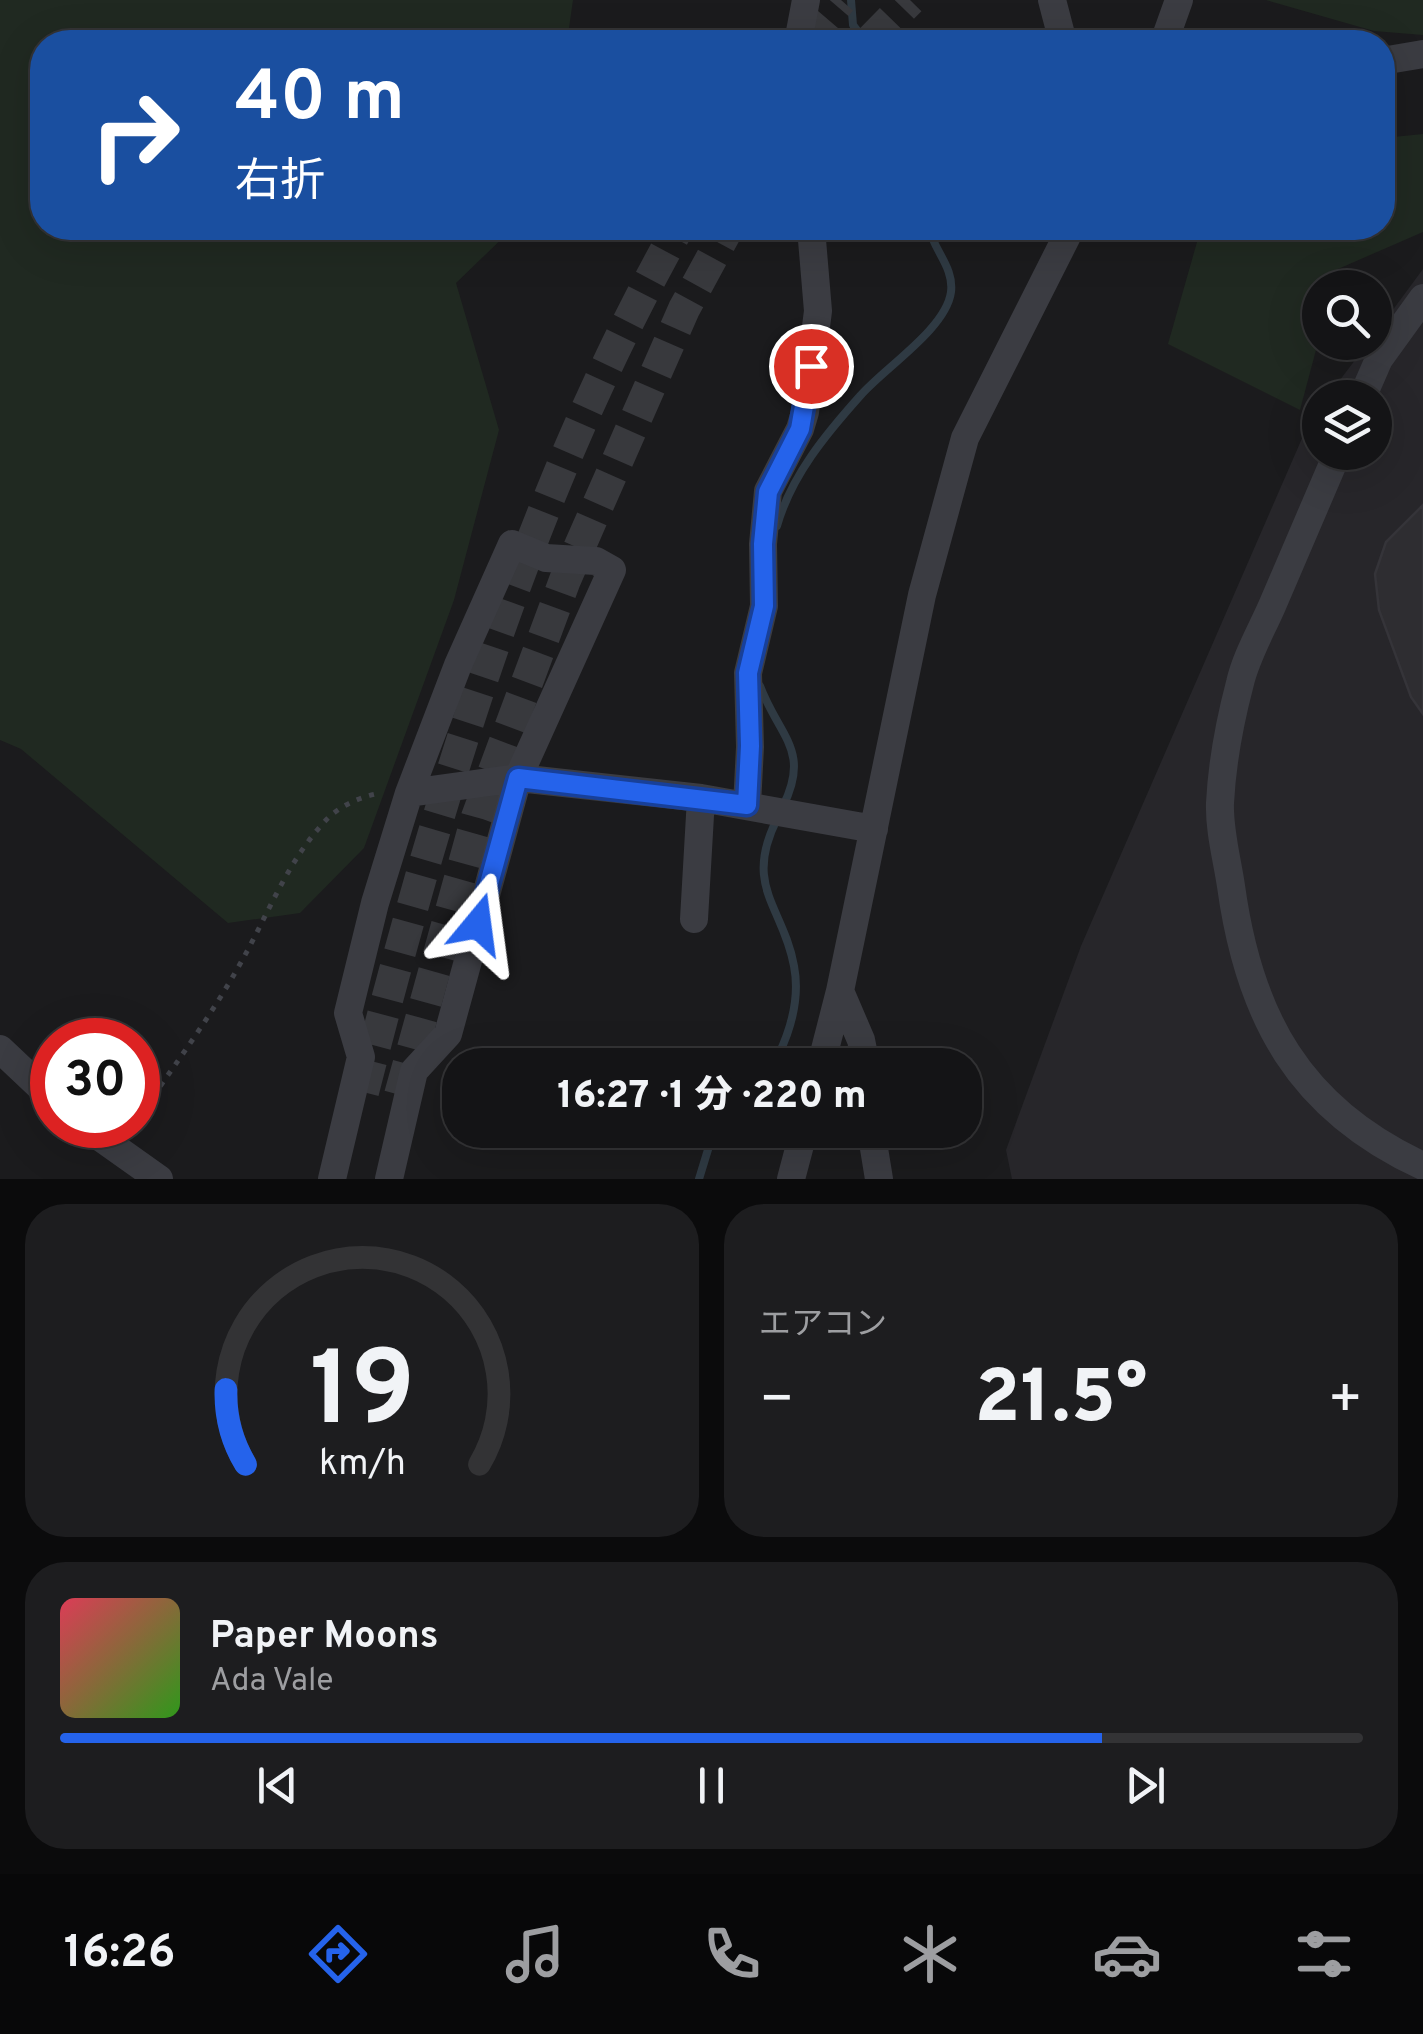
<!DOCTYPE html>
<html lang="ja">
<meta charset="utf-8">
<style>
:root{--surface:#141416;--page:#1d1d1f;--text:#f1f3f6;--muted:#9d9ea1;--line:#333335;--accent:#2563eb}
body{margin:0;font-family:Overpass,"Noto Sans JP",sans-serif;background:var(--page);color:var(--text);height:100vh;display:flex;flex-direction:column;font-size:38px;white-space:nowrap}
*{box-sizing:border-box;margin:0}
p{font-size:32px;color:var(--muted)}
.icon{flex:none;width:55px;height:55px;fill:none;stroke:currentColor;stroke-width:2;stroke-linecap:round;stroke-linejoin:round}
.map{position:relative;height:1179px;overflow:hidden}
.drawer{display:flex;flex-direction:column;gap:25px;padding:25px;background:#0b0b0c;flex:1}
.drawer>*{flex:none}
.banner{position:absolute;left:30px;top:30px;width:1365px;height:210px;border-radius:40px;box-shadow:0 10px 40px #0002,0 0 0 2px var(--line);background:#1a4fa0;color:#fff;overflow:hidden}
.controls{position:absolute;left:1302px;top:270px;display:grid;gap:20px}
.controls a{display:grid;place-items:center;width:90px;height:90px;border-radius:50%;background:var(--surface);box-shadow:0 10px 40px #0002,0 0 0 2px var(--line);font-size:50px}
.speed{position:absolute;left:30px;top:1018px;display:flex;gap:20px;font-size:50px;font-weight:700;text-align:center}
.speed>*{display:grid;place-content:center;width:130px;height:130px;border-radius:50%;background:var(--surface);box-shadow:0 10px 40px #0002,0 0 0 2px var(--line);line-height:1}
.speed .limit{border:15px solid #d22;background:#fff;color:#111}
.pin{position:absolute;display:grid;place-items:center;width:85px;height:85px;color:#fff;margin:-42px;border:5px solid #fff;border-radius:50%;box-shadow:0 2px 10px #0007}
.me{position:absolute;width:110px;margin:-55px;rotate:16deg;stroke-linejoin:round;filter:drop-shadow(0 0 8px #0008)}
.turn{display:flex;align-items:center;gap:35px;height:210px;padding:0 40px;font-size:45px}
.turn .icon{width:130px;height:130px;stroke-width:2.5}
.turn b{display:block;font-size:70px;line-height:85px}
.big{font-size:75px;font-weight:800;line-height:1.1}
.drawer .widget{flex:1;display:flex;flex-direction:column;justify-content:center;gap:15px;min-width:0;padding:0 35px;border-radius:40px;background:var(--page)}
.drawer .dial{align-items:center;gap:0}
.dial svg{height:260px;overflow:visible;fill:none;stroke:var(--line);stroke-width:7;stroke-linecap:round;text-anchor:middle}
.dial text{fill:var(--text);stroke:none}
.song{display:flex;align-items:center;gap:30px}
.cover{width:120px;height:120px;border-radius:15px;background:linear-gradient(135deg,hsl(350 70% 55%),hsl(110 70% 35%))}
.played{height:10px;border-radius:5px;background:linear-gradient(90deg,var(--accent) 80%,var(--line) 80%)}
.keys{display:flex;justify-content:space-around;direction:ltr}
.heat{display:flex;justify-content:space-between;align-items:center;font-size:55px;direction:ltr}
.drawer .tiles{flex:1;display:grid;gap:25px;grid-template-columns:1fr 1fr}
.widget:last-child{grid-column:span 2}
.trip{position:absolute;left:442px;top:1048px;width:540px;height:100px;border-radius:40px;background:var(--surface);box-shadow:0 10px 40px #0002,0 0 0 2px var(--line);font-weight:800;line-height:100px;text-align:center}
.tab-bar{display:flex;height:160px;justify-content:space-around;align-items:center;background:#080809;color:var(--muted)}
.tab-bar .icon{width:70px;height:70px}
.tab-bar .active{color:var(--accent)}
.tab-bar b{font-size:45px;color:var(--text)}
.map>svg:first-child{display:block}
.built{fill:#27262a}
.green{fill:#202921}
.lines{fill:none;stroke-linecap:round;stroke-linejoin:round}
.stream{stroke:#2f3a43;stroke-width:8}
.building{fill:#2e2d31;stroke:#353439;stroke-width:2.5}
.major-tunnel{stroke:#38393d;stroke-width:32;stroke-dasharray:32 16;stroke-linecap:butt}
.path{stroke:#41434a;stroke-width:5;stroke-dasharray:5 8;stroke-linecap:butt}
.minor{stroke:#3b3c42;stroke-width:28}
.route-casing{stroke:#184099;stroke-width:25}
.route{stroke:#2563eb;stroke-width:18}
</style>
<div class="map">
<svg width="1423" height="1179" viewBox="0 0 1423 1179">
<rect width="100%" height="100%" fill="#1b1b1d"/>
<!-- built -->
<path class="built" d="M1423 269V1179H1012L1006 1150 1081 946 1310 420 1320 407V452H1375V398L1327 397 1368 343 1375 342V334Z"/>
<!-- green -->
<path class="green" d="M0 0H573L567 42H42V228H513L456 283 499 430 454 600 364 848 300 913 228 923 21 749 0 740Z
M1266 0H1423V35L1374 31Z
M1423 134V232L1338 269 1333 287 1320 288V335L1300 410 1168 344 1201 228H1382L1383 138Z"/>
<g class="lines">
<!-- stream -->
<path class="stream" d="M851 0 853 25 866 42
M777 526C791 476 826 434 860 396 884 368 946 329 951 292 954 267 934 251 929 228
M760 686C779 737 811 750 783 806
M756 1065 778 1056C791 1029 800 997 794 966 783 906 743 887 777 819
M699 1179 714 1130"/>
</g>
<!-- building -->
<path class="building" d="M1423 505V714L1411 697 1379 610 1375 574 1386 542Z"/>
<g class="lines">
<!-- major-tunnel -->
<path class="major-tunnel" d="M805 42 841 0
M869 42 910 0
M363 1092C439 796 527 496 678 228
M400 1095 477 817 565 580 684 309 728 228"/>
<!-- path -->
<path class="path" d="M138 1118C173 1067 210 1018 240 964 268 915 287 861 327 819 341 805 362 796 381 793"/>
<!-- minor -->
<path class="minor" d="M1052 0 1063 42
M798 42 806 0
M1164 42 1179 0
M1382 61 1423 54
M1362 398 1379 359 1423 298
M1338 452C1316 504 1294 555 1272 606 1261 631 1246 657 1240 683 1230 721 1222 764 1220 803 1219 830 1227 859 1231 886 1249 1017 1299 1109 1423 1166
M747 805 750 747 748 673 764 606 763 544 768 491 800 429 805 412 818 311 811 228
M694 919 701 798
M840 991 861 1040 866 1065
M0 1049 52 1098
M821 1065 840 991 922 595 965 438 1071 228
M83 1125 159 1179
M871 1130 879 1179
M332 1179 361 1057 348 1013 375 903 409 793 518 778 701 798 874 829
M389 1179 414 1071 448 1034 518 778 612 570 596 561 546 558 512 544 458 665 409 793
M791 1179 804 1130"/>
</g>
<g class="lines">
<!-- route casing -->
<g class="route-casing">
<path id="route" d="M478 924 518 778 747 805 750 746 748 673 764 606 763 544 768 492 800 429 811 366"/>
</g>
<!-- route -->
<use href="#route" class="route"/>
</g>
</svg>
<div class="controls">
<a><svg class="icon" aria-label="search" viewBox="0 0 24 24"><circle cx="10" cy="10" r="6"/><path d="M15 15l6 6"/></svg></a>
<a><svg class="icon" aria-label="layers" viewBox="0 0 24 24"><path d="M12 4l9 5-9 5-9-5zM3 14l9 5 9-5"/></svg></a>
</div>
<div class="speed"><div class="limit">30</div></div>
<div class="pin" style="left:811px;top:366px;background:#d93025"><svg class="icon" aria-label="arrive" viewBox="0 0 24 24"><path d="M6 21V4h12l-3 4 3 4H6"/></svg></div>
<svg class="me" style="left:478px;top:924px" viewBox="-20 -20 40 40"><path d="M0-17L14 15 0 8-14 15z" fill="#2563eb" stroke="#fff" stroke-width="4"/></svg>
<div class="trip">16:27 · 1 分 · 220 m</div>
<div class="banner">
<div class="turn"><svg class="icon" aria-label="right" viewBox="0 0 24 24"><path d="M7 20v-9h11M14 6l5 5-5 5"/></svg><div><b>40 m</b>右折</div></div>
</div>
</div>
<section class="drawer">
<div class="tiles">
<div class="widget dial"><svg viewBox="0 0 100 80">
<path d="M14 69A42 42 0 1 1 86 69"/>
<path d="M14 69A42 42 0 0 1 8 46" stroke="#2563eb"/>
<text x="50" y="56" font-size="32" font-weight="700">19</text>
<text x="50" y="72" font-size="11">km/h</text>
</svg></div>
<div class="widget"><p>エアコン</p>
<div class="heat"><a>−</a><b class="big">21.5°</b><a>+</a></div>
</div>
<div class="widget">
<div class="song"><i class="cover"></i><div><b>Paper Moons</b><p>Ada Vale</p></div></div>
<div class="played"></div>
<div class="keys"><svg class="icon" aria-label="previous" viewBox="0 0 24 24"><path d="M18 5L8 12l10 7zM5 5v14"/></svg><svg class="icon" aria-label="pause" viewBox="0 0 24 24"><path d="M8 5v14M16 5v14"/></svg><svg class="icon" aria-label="next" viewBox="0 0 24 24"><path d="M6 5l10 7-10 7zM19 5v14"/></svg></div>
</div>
</div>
</section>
<nav class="tab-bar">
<b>16:26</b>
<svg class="icon active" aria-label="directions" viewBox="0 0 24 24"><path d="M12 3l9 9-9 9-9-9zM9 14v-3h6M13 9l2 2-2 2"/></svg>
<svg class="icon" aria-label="music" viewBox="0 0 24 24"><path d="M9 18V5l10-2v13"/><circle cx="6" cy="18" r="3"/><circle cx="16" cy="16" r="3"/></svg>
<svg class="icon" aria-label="phone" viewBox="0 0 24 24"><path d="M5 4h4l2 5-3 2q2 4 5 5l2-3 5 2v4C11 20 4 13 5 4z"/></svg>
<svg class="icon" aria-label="climate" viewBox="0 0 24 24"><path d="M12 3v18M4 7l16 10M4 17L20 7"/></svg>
<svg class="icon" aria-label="car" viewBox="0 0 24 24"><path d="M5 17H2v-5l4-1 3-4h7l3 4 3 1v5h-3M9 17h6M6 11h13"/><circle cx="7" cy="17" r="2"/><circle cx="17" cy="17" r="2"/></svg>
<svg class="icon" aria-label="filters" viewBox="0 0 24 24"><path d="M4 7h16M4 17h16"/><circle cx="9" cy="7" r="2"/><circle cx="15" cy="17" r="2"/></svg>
</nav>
